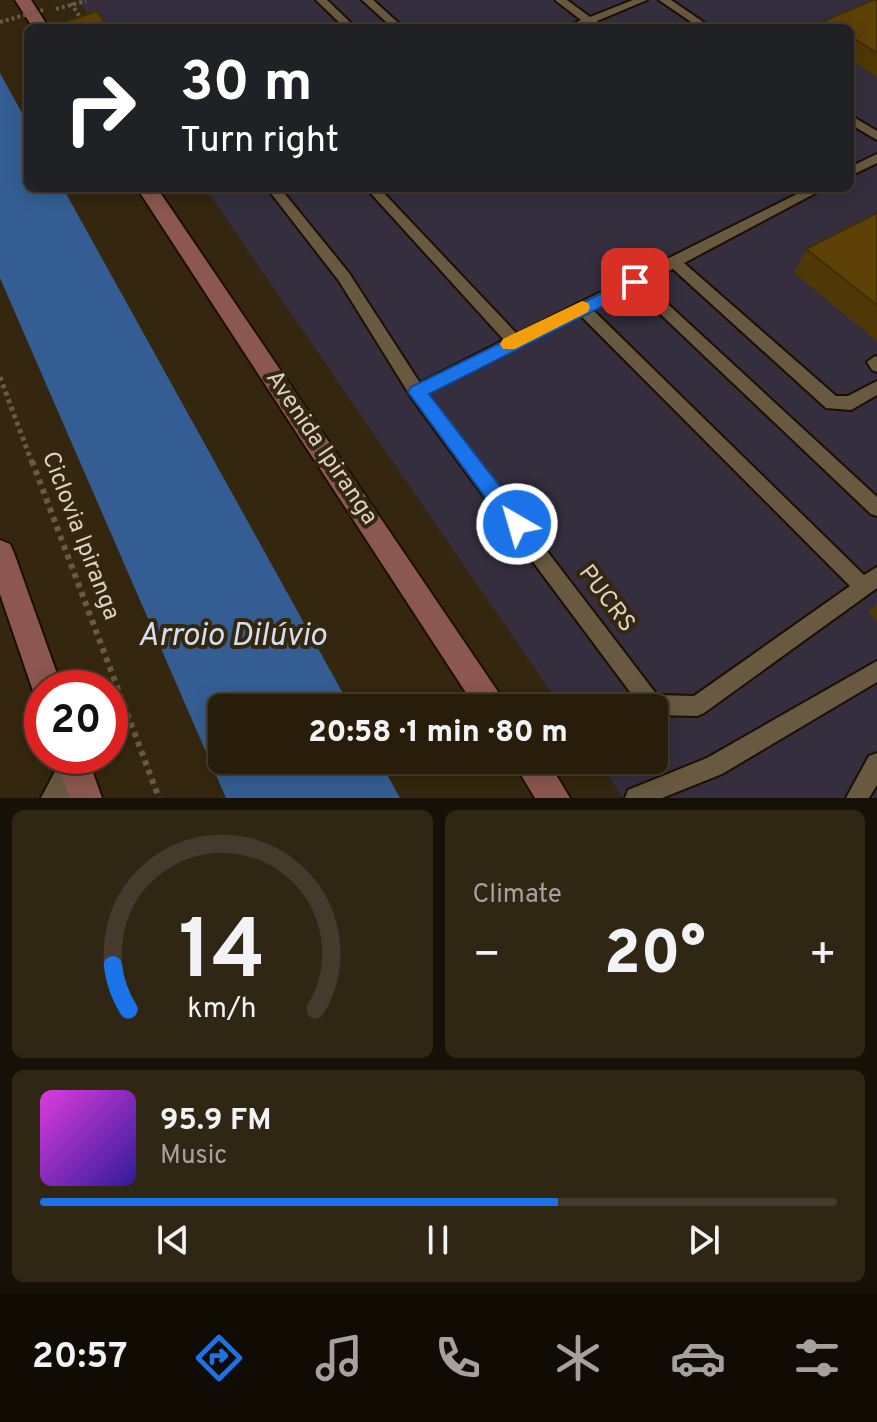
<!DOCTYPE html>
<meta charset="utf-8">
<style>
:root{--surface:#281d0b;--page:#302614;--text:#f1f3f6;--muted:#a5a29d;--line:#443b2c;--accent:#1a73e8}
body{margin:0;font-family:Overpass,sans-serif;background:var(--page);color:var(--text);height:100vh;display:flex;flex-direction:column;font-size:30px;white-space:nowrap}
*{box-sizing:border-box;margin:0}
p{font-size:26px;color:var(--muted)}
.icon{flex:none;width:44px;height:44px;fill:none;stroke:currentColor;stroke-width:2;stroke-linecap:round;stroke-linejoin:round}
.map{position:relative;height:798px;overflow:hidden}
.panel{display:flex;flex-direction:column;gap:12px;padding:12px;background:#161006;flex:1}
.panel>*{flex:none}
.banner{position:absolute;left:24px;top:24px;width:830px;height:168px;border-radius:12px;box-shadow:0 4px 20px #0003,0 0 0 2px var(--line);background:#202124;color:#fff;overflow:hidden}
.speed{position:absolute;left:24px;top:670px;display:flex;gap:16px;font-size:40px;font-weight:700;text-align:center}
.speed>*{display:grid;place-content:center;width:104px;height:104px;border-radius:50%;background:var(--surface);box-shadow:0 4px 20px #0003,0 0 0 2px var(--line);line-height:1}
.speed .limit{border:12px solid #d22;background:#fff;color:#111}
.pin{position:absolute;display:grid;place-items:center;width:68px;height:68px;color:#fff;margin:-34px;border-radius:16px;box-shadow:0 4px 12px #0006}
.me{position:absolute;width:88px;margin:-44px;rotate:322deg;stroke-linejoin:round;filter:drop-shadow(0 0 6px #0008)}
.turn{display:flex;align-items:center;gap:28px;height:168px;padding:0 24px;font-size:36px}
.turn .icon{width:104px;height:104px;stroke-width:2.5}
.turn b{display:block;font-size:56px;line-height:68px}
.big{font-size:60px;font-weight:800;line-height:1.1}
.panel .tile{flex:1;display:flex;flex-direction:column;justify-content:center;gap:12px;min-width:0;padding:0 28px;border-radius:12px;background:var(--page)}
.panel .dial{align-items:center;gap:0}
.dial svg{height:208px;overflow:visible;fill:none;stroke:var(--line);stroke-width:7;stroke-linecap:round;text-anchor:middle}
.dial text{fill:var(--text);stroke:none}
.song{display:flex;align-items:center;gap:24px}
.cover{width:96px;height:96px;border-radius:12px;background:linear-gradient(135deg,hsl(300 70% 55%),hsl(250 70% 35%))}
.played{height:8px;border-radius:4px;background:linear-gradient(90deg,var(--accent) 65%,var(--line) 65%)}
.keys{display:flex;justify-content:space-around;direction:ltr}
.heat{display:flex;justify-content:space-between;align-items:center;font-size:44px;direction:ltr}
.panel .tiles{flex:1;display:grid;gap:12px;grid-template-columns:1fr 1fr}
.tile:last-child{grid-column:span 2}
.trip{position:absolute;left:208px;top:694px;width:460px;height:80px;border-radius:12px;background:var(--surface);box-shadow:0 4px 20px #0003,0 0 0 2px var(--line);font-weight:800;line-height:80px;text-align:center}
.tabs{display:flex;height:128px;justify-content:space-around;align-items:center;background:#100c04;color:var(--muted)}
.tabs .icon{width:56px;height:56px}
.tabs .active{color:var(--accent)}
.tabs b{font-size:36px;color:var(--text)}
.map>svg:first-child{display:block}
.education{fill:#342e3e}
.water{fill:#345e93}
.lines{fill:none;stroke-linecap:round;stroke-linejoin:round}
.lane-casing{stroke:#1c0f00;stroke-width:4}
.street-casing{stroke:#1c0f00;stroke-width:4}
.secondary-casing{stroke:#1c0f00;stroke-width:4}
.path-far2{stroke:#675b46;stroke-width:4;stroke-dasharray:3 3;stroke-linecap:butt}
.path-far1{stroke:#675b46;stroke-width:5;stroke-dasharray:4 4;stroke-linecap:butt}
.path{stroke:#675b46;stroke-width:6;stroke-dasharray:5 5;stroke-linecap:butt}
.lane{fill:#695940;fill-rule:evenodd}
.street{fill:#695940;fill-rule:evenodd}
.secondary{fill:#8c5750;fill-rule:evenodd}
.path-bridge{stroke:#675b46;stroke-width:4;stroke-dasharray:3 3;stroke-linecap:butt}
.wall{fill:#503806}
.building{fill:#5d4107;stroke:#412e05;stroke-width:2}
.route{fill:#1a73e8;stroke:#114b97;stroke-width:2}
.slow{fill:#f59e0b}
.labels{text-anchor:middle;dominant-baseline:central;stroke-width:8;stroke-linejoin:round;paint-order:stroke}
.street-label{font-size:24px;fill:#dbd2c4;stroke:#35270f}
.near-water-label{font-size:32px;font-style:italic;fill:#d3dfef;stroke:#35270f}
</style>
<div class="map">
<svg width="877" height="798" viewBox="0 0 877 798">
<rect width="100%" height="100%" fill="#35270f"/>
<!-- education -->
<path class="education" d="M78 0H877V798H623L597 760H654V708H562L205 188H850V28H98Z"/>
<!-- water -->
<path class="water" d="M0 73 28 124V188H63L351 708H222V760H379L400 798H226L0 278Z"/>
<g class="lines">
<!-- lane casing -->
<g class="lane-casing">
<path id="lane" d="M316 0H327L356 28H345Z
M362 0H373L404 28H393Z
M555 0H567L590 17 633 0H647L597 21 600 25 596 28 588 25 579 28H565L581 20Z
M659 0H671L712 28H700Z
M850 115 877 131V140L850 124Z
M877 154V163L850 176V167Z
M267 188H280L349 273 420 383 504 340 366 188H379L517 334 809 188H825L684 263 836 396H848L877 381V395L851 410 826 408 673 269 645 283 877 497V516L871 514 634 289 593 310 864 575 877 567V588L704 713 697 716 654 715V708H642L460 464 411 397 339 281ZM581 316 850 586 694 696 657 695 427 394Z
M875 356 877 357V372L872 370 867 362Z
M877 661V682L722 774 662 798H625L628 790 707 758Z
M877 753V785L869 798H846L869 756Z"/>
</g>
<!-- street casing -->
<g class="street-casing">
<path id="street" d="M63 756H87L91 766 75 798H41Z"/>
</g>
<!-- secondary casing -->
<g class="secondary-casing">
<path id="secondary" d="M15 0H31L49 28H33Z
M137 188H157L509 708H476Z
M0 540 10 544 14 553 62 688H42V701L36 699 32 688 0 594Z
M55 756H87L102 798H70Z
M512 760H547L570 798H535Z"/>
</g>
<!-- path-far2 -->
<path class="path-far2" d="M71 3 87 28
M56 9 86 1"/>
<!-- path-far1 -->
<path class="path-far1" d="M0 377 32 463"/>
<!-- path -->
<path class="path" d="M32 461 159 798"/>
<!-- lane -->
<use href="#lane" class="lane"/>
<!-- street -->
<use href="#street" class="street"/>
<!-- secondary -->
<use href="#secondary" class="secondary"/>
<!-- path-bridge -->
<path class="path-bridge" d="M0 22 43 10"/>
</g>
<!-- wall -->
<path class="wall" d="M877 0V77L850 60V28H821L824 21Z
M877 213V341L794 273 806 249Z
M877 604V621L868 612Z"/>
<!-- building -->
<path class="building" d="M873 0H877V53L850 36V28H836L824 21Z
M97 11 108 28H73L68 21Z
M877 213V305L806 249Z"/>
<!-- route -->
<path class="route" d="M635 277 641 278V287L429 394 524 518 527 524 524 531 517 534 510 531 408 392 411 387Z"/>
<!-- slow -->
<path class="slow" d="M582 301 588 303 590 307 588 312 515 349H503L500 344 503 339Z"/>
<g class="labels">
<!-- street labels -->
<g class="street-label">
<text transform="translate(321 448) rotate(56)">Avenida Ipiranga</text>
<text transform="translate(80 536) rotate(69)">Ciclovia Ipiranga</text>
<text transform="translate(606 599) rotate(53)">PUCRS</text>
</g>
<!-- near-water labels -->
<g class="near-water-label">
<text x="232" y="637">Arroio Dilúvio</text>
</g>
</g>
</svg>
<div class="speed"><div class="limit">20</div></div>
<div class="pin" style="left:635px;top:282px;background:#d93025"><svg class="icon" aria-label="arrive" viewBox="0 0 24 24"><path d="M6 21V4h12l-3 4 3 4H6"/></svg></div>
<svg class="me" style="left:517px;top:524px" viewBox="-20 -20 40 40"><circle r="17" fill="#1a73e8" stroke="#fff" stroke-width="3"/><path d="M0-11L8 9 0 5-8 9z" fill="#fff"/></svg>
<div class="trip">20:58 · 1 min · 80 m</div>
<div class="banner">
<div class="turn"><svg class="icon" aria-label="right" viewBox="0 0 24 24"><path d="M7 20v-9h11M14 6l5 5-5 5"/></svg><div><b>30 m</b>Turn right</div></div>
</div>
</div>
<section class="panel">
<div class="tiles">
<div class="tile dial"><svg viewBox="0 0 100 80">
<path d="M14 69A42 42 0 1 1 86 69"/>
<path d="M14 69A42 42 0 0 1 8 52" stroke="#1a73e8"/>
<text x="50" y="56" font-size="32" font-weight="700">14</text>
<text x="50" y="72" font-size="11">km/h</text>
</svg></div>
<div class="tile"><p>Climate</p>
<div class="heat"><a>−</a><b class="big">20°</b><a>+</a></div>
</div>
<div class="tile">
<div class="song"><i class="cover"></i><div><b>95.9 FM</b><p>Music</p></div></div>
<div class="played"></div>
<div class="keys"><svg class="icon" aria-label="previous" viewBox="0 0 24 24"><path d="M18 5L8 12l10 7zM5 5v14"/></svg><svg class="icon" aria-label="pause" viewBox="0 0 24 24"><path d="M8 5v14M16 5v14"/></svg><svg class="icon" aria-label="next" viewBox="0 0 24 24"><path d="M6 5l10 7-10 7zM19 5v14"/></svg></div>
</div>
</div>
</section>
<nav class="tabs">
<b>20:57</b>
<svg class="icon active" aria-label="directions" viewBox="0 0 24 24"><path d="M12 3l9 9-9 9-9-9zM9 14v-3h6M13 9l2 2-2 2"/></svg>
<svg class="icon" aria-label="music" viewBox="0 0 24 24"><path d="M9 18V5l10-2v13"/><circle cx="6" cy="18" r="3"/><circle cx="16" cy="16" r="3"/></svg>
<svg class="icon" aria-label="phone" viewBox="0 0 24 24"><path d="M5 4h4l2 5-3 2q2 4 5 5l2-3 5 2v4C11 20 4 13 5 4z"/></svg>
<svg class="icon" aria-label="climate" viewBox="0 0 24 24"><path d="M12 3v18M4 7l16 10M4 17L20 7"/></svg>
<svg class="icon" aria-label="car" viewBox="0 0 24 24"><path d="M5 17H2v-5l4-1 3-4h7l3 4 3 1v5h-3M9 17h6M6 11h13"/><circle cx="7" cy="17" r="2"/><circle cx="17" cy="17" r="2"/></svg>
<svg class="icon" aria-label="filters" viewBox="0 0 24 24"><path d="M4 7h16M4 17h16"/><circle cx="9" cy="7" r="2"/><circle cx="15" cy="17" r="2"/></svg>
</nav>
